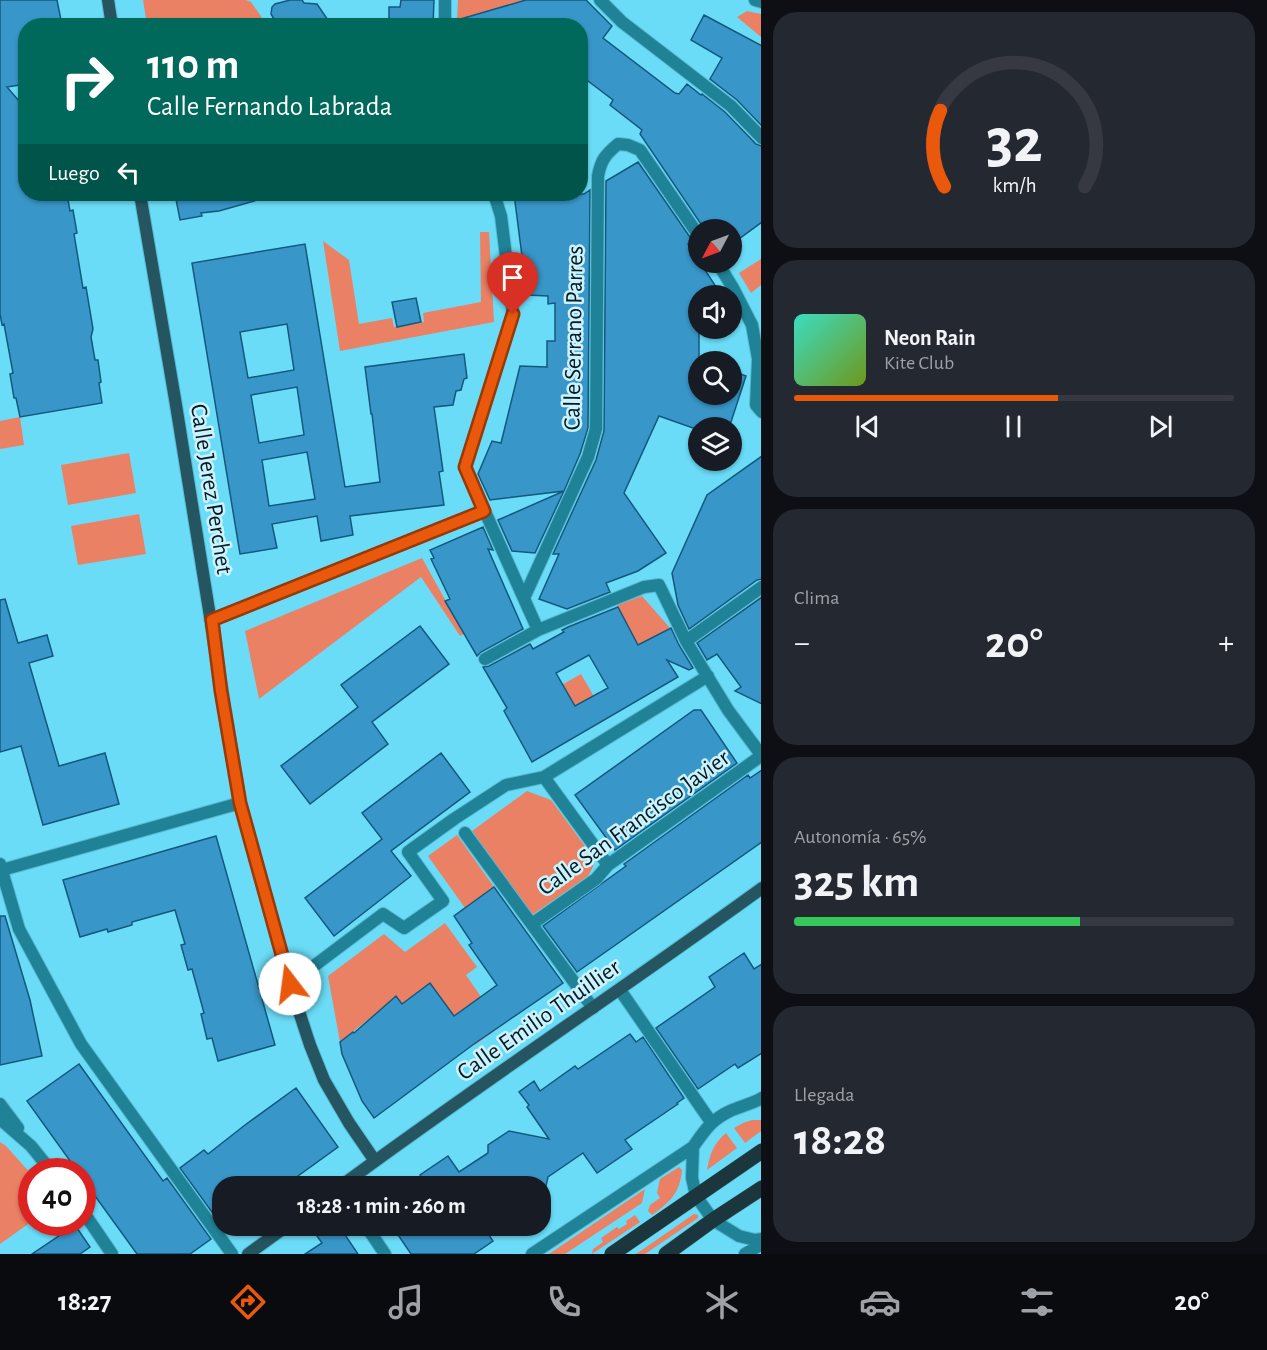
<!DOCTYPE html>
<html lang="es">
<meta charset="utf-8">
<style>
:root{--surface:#171b24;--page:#242831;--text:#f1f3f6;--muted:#9ea1a6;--line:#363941;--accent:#ea580c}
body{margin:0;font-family:"Alegreya Sans",sans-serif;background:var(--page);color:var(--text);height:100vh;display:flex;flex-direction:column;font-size:22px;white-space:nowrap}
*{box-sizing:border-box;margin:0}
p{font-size:20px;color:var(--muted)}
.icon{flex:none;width:33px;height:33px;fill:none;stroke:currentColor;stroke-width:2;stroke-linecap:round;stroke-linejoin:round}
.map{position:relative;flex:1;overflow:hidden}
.sheet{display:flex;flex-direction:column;gap:12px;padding:12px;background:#0d0f14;width:506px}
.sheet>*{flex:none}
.guide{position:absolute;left:18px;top:18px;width:570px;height:183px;border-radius:24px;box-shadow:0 2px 4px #0004;background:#00695c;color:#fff;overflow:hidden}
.needle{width:39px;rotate:229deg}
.buttons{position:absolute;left:688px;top:219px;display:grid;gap:12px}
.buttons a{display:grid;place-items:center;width:54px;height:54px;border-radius:50%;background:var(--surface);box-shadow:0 2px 4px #0004;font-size:30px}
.speed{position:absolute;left:18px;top:1158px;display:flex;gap:12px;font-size:30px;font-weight:700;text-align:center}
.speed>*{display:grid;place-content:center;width:78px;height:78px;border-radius:50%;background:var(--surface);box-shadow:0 2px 4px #0004;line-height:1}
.speed .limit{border:9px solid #d22;background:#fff;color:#111}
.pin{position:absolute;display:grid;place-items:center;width:51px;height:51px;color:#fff;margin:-62px -26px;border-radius:50% 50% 50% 0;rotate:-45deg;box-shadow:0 0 6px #0007}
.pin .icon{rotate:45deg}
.me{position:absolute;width:66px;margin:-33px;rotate:345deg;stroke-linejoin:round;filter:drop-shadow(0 0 4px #0008)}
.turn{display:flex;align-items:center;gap:21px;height:126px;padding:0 30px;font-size:27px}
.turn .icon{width:78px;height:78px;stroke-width:2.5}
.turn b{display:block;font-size:42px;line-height:51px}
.then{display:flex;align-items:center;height:57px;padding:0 30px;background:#0003;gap:12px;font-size:22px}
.big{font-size:45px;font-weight:600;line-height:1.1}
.sheet .widget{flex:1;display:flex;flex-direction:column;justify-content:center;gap:9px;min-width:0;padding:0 21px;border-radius:24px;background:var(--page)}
.sheet .dial{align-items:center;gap:0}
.dial svg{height:156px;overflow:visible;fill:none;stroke:var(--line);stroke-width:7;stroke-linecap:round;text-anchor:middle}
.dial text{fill:var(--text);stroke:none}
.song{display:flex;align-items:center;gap:18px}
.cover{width:72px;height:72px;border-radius:9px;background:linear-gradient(135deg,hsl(170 70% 55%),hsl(80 70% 35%))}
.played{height:6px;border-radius:3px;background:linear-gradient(90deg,var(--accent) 60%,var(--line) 60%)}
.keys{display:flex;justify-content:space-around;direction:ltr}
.heat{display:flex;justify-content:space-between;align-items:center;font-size:33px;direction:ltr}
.charge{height:9px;border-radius:4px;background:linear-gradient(90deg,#34c759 65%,var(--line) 0)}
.trip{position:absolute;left:212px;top:1176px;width:339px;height:60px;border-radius:24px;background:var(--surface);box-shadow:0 2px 4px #0004;font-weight:600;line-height:60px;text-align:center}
.menu{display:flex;height:96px;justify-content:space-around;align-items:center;background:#090b0e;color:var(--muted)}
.menu .icon{width:42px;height:42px}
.menu .on{color:var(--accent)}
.menu b{font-size:27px;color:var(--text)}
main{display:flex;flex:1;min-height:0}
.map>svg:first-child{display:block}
.green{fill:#eb8164}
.building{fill:#3996c8;stroke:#12597d;stroke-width:1.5;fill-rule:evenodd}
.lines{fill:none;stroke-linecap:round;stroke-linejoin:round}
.street-casing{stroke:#58b9d0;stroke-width:14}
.secondary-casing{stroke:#58b9d0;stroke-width:14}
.primary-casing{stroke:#58b9d0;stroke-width:16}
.street{stroke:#208297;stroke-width:12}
.secondary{stroke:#255560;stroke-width:12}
.primary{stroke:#1c363d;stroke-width:15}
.route-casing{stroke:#983908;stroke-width:15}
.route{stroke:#ea580c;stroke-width:10}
.labels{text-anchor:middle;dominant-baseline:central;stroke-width:5;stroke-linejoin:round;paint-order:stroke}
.street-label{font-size:24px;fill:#031b21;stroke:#cbf2fd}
</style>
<main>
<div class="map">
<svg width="762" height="1254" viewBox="0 0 762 1254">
<rect width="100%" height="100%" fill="#6bdcf7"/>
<!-- green -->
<path class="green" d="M143 0H246L251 2 267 25H147Z
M458 0H526L457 20Z
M747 11 761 14V37L737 17Z
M480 232H489L494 322 340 351 323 241 349 260 359 324 392 318 394 327 424 322 423 313 481 302Z
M761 259V285L751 293 739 273Z
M20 417 24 445 0 449V421Z
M129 453 136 493 68 505 61 465Z
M139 514 146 554 78 565 71 526Z
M422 558 464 634 460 636 421 577 259 699 245 631Z
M642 596 670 628 638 645 617 605Z
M581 674 607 719 586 731 560 686Z
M527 791 551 800 593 857V867L588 876 532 915 472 831Z
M457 835 494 887 465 908 428 856Z
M445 923 477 967 466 975 501 1026 475 1045 430 983 402 1004 396 997 340 1042 328 976 384 934 405 952Z
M752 1120H761V1131L745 1143 734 1128 743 1123Z
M726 1133 737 1148 707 1170C710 1154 713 1144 726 1133Z
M0 1142 6 1146 32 1175 31 1222 0 1244Z
M679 1167 682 1170C680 1193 670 1202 652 1215L648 1211 650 1205 660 1198 657 1193 660 1179Z
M645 1189 642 1203 565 1254H549Z
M694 1214 698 1215V1218L645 1254H636Z
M635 1215 640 1222 592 1254 593 1249 603 1242 601 1238 617 1227 619 1229 627 1224 626 1221Z"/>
<!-- building -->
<path class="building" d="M0 0H57L61 20 57 21 58 26H26V84L7 87 26 109V194H67L70 211 73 210 77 233 74 234 83 288 86 287 93 329 91 337 95 360H98L101 382 99 383 102 403 20 417 16 398H14L10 374 13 373 4 324 2 325 0 314Z
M290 0H302L304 3 317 4 332 26H278L271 14 272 7 275 4Z
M401 0H434L433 26H389V7H400Z
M526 0H586L612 26 603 38 675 93 679 94 687 84 701 95 702 94 725 112 756 144 762 146V222L732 244V230H705L640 134 642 130 610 105 613 100 580 75V26H458L457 20Z
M704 15 762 46V126L737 100 710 79 722 58 691 40Z
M638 162 692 240 688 244 722 296H699V328H706L699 333V359L705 362H699V394H732V371L746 376 729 428H693L659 416 624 493 666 553 638 571 606 583 610 592 567 609 539 599 559 554H553L596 460 604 431 606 181Z
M590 190 588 428 580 454 564 491 490 500 478 474 492 441 501 443 520 366 547 367V341H555V303L548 304V296L527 295 514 194H584Z
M175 194H260L261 199 219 211 201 213 202 216 180 220Z
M305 244 345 487 380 482 372 414H371L365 367 464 354 467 378 464 379 461 390 456 391 453 405 434 407 443 471 439 472 444 505 350 516 353 535 321 541 317 516 272 524 277 548 240 554 192 263ZM287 324 294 370 248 378 240 332ZM297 387 304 435 259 443 251 395ZM307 452 315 499 269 506 262 460Z
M416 298 421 322 397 327 392 302Z
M762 456V579L757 580 689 629 678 605 672 573 707 495Z
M564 491 535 553 512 551 498 520Z
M483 527 493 550 488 549 523 629 481 652 477 656 445 601 450 599 431 559 434 558 430 550Z
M762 597V704L735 691 741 687 717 654 707 660 697 643Z
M5 599 18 643 47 635 53 656 29 663 59 766 105 753 119 804 43 825 21 746 0 752V600Z
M618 607 638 645 671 628 679 645 693 668 689 670 667 660 678 677 532 762 504 711 507 708 483 667 489 666 530 644 533 649 564 632 562 630 568 627ZM589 655 608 688 575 706 556 673Z
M420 626 449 664 372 722 388 744 310 804 281 766 358 707 341 685Z
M694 710H701L737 763 615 850 575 795Z
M441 753 470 792 391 851 411 876 334 936 305 898 382 839 362 813Z
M762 770V842L577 972 543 926 626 866 624 864 748 775 750 778Z
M216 836 275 1045 218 1061 212 1038 207 1039 201 1014 204 1013 192 969 188 970 181 945 185 944 175 910 132 922V925L108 932 107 929 80 937 63 880Z
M494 887 563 983 474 1044 374 1118 362 1101 342 1054 340 1042 353 1032 354 1033 396 996 402 1004 430 983 454 1016 497 985 469 945 472 943 454 916Z
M0 916H5L30 1000 42 1056 0 1065Z
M744 953 754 969 762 964V1053L738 1068 735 1064 698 1089 656 1028 715 987 709 977Z
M630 1034 636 1042 643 1037 684 1098 677 1103 678 1104 625 1140 632 1149 597 1173 583 1153 548 1177 546 1186H428L420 1175 448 1156 459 1172 488 1153V1145L509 1131 549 1139 527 1107 529 1105 519 1092 534 1081 540 1091 575 1066 578 1069Z
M79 1064 163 1181 167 1178 211 1239 190 1254H137L82 1178V1172H78L27 1101Z
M296 1088 338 1147 284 1186H222V1226L180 1168 204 1150 208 1154 245 1125Z
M75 1225 90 1247 80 1254H32Z
M332 1226H339L358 1254H305L322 1243 317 1236Z
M392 1226H483L493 1241 474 1254H411Z"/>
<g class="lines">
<!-- street casing -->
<g class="street-casing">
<path id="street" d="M600 0 622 22 731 106 762 138
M755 0 762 2
M445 26V0
M494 194 501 216 513 314 465 467 538 630
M717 262 733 288 752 325 758 359 756 405 762 412
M524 598 588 457 596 429 598 176C601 160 605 155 618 144L628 145 640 150 699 236
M212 620 484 511
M686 641 762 587
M485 659 538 630 644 587 659 585 686 641 728 710 762 756
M544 777 608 865
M465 833 593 1008
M0 864 19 929 81 1044 232 1254
M2 870 240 803
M532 924 596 879 608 865 761 756
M290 984 383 914 404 928 443 901 408 852 454 819 506 785 544 777 708 676
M620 990 711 1122
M0 1104 18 1128
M0 1119 31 1146 52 1172
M693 1147 692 1178 696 1196 713 1220 739 1236 755 1240 762 1239
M82 1210 112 1254
M366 1226 385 1254
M532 1254 693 1147C705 1130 711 1120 730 1111 741 1106 752 1104 762 1098
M745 1254 762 1244"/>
</g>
<!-- secondary casing -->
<g class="secondary-casing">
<path id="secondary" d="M108 0 112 26
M140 194 176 405 240 803 290 984 310 1045 324 1080 349 1123 375 1161
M341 1186C479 1084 623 989 762 888
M248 1254 287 1226"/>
</g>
<!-- primary casing -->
<g class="primary-casing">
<path id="primary" d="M612 1254 762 1151
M666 1254 713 1220 762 1188"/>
</g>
<!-- street -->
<use href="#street" class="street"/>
<!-- secondary -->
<use href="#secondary" class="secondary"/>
<!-- primary -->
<use href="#primary" class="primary"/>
</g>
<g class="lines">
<!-- route casing -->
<g class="route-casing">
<path id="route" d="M290 984 240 803 221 691 212 620 484 511 465 467 513 314"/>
</g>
<!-- route -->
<use href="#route" class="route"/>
</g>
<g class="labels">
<!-- street labels -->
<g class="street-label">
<text transform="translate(574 338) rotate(-89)">Calle Serrano Parres</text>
<text transform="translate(211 489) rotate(81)">Calle Jerez Perchet</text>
<text transform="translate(634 823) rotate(-36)">Calle San Francisco Javier</text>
<text transform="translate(539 1020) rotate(-35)">Calle Emilio Thuillier</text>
</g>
</g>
</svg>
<div class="buttons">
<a><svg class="needle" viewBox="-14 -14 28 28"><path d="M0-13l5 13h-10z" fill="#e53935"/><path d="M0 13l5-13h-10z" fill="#9ea1a6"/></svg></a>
<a><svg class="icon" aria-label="sound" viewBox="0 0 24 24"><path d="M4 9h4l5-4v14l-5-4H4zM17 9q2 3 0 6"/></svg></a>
<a><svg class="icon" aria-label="search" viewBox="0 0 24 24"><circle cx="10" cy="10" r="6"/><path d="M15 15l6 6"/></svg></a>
<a><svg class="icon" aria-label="layers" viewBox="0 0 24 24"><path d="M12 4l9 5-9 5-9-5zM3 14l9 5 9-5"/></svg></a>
</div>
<div class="speed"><div class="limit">40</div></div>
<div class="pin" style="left:513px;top:314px;background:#d93025"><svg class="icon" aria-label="arrive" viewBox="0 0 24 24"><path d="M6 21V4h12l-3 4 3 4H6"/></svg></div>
<svg class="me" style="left:290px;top:984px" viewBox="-20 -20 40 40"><circle r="19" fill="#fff"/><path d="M0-13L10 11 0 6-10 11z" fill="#ea580c"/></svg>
<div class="trip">18:28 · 1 min · 260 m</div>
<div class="guide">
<div class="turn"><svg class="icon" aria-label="right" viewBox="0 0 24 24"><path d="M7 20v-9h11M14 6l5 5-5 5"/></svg><div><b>110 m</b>Calle Fernando Labrada</div></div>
<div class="then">Luego<svg class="icon" aria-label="left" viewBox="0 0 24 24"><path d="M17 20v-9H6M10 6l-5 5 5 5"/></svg></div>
</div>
</div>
<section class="sheet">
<div class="widget dial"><svg viewBox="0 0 100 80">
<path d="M14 69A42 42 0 1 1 86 69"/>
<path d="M14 69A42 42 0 0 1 12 30" stroke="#ea580c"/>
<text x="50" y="56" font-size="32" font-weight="700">32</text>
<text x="50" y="72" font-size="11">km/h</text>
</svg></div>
<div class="widget">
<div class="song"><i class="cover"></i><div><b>Neon Rain</b><p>Kite Club</p></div></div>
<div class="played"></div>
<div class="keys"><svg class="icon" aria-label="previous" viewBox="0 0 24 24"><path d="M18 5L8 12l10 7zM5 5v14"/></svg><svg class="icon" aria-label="pause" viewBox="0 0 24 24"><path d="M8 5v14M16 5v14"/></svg><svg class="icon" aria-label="next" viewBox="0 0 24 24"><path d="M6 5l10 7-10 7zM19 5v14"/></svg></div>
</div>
<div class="widget"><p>Clima</p>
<div class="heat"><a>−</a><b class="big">20°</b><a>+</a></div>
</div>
<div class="widget"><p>Autonomía · 65%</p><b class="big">325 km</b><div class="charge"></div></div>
<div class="widget"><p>Llegada</p><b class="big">18:28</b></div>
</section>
</main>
<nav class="menu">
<b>18:27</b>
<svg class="icon on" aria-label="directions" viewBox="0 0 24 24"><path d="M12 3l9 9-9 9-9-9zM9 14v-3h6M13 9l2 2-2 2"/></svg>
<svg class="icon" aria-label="music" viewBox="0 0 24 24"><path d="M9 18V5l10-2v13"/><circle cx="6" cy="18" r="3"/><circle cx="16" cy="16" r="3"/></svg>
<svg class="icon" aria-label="phone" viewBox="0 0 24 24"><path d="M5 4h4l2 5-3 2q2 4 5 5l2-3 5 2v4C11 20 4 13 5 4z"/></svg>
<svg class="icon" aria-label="climate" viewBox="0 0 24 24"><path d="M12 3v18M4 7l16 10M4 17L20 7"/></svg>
<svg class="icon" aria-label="car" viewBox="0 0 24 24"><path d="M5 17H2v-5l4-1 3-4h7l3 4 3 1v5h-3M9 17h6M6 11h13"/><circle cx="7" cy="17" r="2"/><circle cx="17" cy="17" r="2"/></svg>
<svg class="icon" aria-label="filters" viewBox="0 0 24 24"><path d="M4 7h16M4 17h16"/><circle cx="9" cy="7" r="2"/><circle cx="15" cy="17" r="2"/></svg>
<b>20°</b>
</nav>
